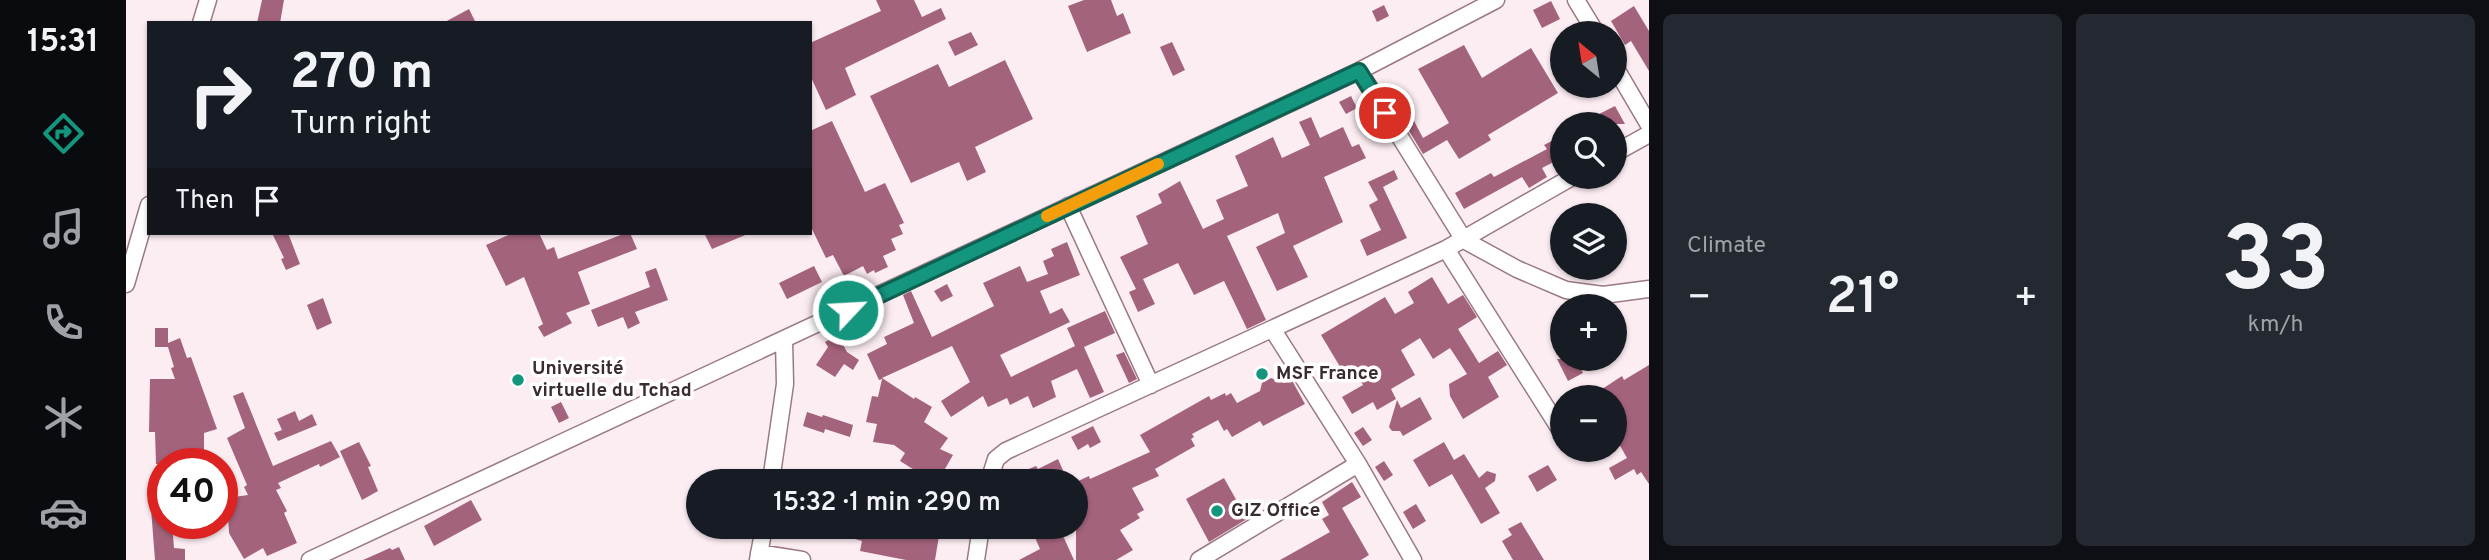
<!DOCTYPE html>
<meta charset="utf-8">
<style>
:root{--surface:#171b24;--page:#242831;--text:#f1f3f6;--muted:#9ea1a6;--accent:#14957d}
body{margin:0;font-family:Overpass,sans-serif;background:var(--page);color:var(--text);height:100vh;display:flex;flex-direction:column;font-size:26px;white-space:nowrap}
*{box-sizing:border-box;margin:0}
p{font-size:23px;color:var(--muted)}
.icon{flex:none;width:38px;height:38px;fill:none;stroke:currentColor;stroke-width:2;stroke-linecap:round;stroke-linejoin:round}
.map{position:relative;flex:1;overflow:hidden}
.side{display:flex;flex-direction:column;gap:14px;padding:14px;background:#0d0f14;width:840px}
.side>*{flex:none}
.hud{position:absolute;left:21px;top:21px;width:665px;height:214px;border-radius:0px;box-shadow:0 2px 5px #0004;background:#171b24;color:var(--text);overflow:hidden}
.needle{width:46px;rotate:330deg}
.controls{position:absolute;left:1424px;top:21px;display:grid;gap:14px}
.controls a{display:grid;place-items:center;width:77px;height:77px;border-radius:50%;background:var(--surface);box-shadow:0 2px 5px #0004;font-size:35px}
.speed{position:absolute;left:21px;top:448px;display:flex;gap:14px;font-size:35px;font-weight:700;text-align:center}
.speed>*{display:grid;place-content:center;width:91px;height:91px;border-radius:50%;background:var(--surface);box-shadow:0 2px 5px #0004;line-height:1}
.speed .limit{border:10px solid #d22;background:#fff;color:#111}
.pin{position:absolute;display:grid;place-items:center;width:60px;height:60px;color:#fff;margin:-30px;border:4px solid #fff;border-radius:50%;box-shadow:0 2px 7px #0007}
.me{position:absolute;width:77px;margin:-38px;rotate:65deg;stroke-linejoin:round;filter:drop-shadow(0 0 5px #0008)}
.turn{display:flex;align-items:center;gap:24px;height:147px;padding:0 28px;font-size:32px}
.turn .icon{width:91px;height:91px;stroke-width:2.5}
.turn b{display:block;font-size:49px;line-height:60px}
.then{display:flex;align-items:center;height:66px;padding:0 28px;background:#0003;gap:14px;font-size:26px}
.big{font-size:52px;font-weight:600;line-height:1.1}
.side .widget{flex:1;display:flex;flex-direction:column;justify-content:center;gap:10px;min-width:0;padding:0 24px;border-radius:10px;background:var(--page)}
.side .dial{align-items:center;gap:0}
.dial b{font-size:91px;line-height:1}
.heat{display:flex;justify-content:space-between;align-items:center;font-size:38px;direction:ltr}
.side .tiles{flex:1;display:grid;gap:14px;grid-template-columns:repeat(2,1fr)}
.trip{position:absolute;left:560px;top:469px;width:402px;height:70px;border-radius:35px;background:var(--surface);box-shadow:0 2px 5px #0004;font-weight:600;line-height:70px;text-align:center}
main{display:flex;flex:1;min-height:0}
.dock{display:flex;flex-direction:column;width:126px;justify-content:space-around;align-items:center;background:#090b0e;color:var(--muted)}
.dock .icon{width:49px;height:49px}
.dock .active{color:var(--accent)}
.dock b{font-size:32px;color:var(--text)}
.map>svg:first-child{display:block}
.building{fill:#a4637c}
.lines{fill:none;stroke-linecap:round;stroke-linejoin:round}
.minor-casing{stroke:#9a7985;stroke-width:19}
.minor{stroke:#fff;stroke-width:16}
.route-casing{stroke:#0d6151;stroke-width:18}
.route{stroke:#14957d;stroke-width:12}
.slow{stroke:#f59e0b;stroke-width:12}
.poi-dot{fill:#14957d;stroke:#fff;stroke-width:2.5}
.labels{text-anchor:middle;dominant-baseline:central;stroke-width:7;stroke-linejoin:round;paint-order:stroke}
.poi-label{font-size:19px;font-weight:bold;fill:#3a2c31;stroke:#fff;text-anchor:start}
</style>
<main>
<nav class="dock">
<b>15:31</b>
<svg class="icon active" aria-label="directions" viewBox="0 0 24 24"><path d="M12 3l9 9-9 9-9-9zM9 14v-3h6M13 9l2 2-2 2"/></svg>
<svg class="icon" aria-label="music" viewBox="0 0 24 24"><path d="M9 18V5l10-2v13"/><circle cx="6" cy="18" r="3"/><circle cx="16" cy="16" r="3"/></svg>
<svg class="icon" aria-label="phone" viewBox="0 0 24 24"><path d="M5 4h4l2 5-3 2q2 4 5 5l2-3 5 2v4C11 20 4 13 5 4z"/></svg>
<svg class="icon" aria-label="climate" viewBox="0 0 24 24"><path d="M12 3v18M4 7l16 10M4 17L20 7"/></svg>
<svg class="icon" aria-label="car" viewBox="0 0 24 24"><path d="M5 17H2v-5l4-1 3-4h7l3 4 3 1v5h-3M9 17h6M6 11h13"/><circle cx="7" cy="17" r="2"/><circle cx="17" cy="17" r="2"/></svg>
</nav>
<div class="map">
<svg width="1523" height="560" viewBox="0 0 1523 560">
<rect width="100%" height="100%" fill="#fcedf2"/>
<!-- building -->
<path class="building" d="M136 0H158L154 23H131Z
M750 0H788L796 17 815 8 820 19 719 68 730 95 700 110 684 75V43L755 11Z
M958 0H985L991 16 997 13 1005 33 961 52 942 6Z
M1425 1 1434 19 1416 28 1407 10Z
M1258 5 1263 16 1251 22 1246 11Z
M1508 6 1523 31V71L1505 41 1499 45 1485 21Z
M343 9 350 23H317Z
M845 32 852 45 829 56 822 42Z
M1046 42 1059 70 1047 76 1034 47Z
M1338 45 1356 78 1405 48 1432 93 1362 135 1365 140 1333 159 1321 140 1297 154 1280 126 1288 121 1297 138 1323 123 1292 69Z
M879 60 907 119 849 147 860 172 841 181 833 162 785 183 744 96 812 64 823 87Z
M1225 96 1231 108 1220 114 1213 102Z
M1489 106 1499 124H1456L1473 114Z
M1185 117 1194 138 1217 127 1226 147 1233 144 1240 158 1198 177 1217 222 1167 246 1182 277 1151 291 1130 247 1159 233 1152 213 1101 236 1140 320 1121 329 1098 281 1068 295 1052 263 1017 279 1029 304 1012 312 1003 292 1010 289 994 257 1022 244 1010 216 1036 203 1032 194 1054 181 1077 229 1098 219 1090 200 1122 186 1109 156 1147 137 1156 158 1184 145 1173 122Z
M706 121 739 192 759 183 778 223 773 225 777 234 765 239 770 250 757 256 762 267 749 273 748 270 741 274 737 266 718 276 707 255 700 258 684 225V131Z
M1437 135V157L1416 168 1421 177 1403 188 1396 177 1338 209 1329 193 1365 173 1368 177 1421 149 1418 145Z
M1268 170 1272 179 1257 187 1281 238 1241 256 1234 240 1255 230 1243 205 1252 200 1242 182Z
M146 233H162L174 264 160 270 155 259 158 258Z
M387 233H413L421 250 428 247 432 259 500 233H504L511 249 452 272 464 304 440 313 446 323 418 337 412 327 417 324 398 277 380 286 360 245Z
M578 233H624L586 249Z
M941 242 954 275 914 291 924 314 936 308 944 322 874 355 885 377 949 346 941 328 979 311 989 333 958 347 978 392 964 398 951 369 925 381 930 397 907 408 902 396 884 405 881 398 862 407 857 396 825 417 815 401 844 382 826 346 756 378 788 399 789 397 806 407 798 422 822 438 814 449 827 455 812 481H806L774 461 779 453 768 445 747 442 751 424 740 422 746 396 752 397 756 379 753 380 741 354 761 344 758 337 788 323 777 295 785 291 806 337 868 306 857 283 894 266 901 282 922 274 917 261 928 256 925 249Z
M688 266 696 282 661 299 653 283Z
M530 268 542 300 509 312 514 323 502 329 497 317 472 327 465 310 524 287 519 272Z
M1306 277 1322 304 1337 295 1351 317 1332 329 1353 363 1372 351 1381 365 1362 377 1373 397 1337 419 1324 396 1323 384 1341 374 1324 348 1307 359 1294 338 1275 350 1289 375 1265 389 1270 399 1251 410 1247 402 1226 414 1216 397 1237 385 1226 365 1216 370 1195 335 1259 297 1269 314 1288 303 1282 292Z
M821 284 827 296 815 302 808 291Z
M197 298 206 323 191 330 181 305Z
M29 328H42V343L54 338 61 358 65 357 91 429 78 433V464H30L29 432H23L24 379H49L45 368 48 367 42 347H29Z
M712 335 721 352 733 360 727 370 718 364 709 377 690 365 702 347 699 342Z
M998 352 1011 379 1003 383 990 355Z
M1431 359H1450L1457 373 1442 381Z
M1523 365V484L1515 472 1511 475 1508 469 1489 480 1483 468 1501 458 1492 442 1496 440 1489 429V397H1464L1496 376 1498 380Z
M1163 375 1179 404 1137 426 1134 421 1106 437 1101 429 1098 431 1092 420 1066 434 1068 437 1065 439 1069 446 1029 469 1033 476 1006 488 1018 510 1011 514 1014 518 994 530 1007 550 990 560H950V482L963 476 964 479 1024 452 1014 435 1083 396 1085 400 1099 393 1100 396 1105 393 1111 403 1134 391 1136 383 1145 378 1152 381Z
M117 392 147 466 205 441 214 457 194 467 193 464 152 483 155 488 150 490 161 511 158 513 171 543 141 556 137 548 118 559 103 533 101 498 122 495 118 487 121 485 101 438 119 428 107 396Z
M1294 397 1306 419 1277 436 1274 431H1266L1263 427 1271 400 1275 408Z
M435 402 443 418 433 423 425 407Z
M169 411 173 421 186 414 191 425 152 441 148 433 156 430 151 419Z
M681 412 696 417 697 415 727 425 724 437 699 429 698 433 677 426Z
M967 426 975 442 964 448 962 444 952 450 945 437Z
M1237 427 1246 440 1237 446 1228 433Z
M233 442 245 466 242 467 252 491 236 500 214 451Z
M1318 442 1328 460 1338 454 1353 478 1361 471 1370 474 1369 481 1359 488 1374 513 1355 524 1326 474 1303 487 1287 460Z
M932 459 940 477 932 481H874L910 466 912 469Z
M1258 461 1267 475 1258 481 1249 467Z
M1422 465 1431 480 1411 492 1402 476Z
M1098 478 1121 519 1083 542 1060 499Z
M37 482V523H46L48 548 59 549V560H29L23 483Z
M1226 482 1235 497 1216 508 1243 555 1235 560H1154L1204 532 1196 519 1203 515 1196 502Z
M345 500 356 520 308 546 298 526Z
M1290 504 1300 521 1287 529 1277 512Z
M1395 522 1418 560H1387L1376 541 1386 535 1382 529Z
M713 527 780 538 781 531 813 536 809 560H780L734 551 736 541 711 534Z
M911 527H933L948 560H893L914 549 907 533 913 530Z
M273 547 279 560H237L264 548 266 550Z"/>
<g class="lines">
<!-- minor casing -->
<g class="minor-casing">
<path id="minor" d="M1450 0 1470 33
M75 23 82 0
M1489 67 1523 125
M1233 71 1338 240 1391 269 1440 290 1477 295 1523 289
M1489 153 1523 134
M942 206 1025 385
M1320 249 1437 434
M0 284 23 205
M1147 330 1232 464 1287 560
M645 481 659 384 658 340
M863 481 870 459 880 451 1320 249 1446 177
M633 553 676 560
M184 560 1233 71 1370 0
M632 560 638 527
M850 560 855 527
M1073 560 1232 464"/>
</g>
<!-- minor -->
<use href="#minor" class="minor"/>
</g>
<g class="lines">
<!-- route casing -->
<g class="route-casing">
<path id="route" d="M722 310 1233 71 1259 113"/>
</g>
<!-- route -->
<use href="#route" class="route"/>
<!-- slow -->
<path class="slow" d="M921 216 1032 164"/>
</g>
<!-- markers -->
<g class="poi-dot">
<circle cx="1136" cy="374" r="7"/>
<circle cx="392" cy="380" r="7"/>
<circle cx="1091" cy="511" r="7"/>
</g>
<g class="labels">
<!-- poi labels -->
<g class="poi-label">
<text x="406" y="369">Université<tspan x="406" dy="22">virtuelle du Tchad</tspan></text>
<text x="1150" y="374">MSF France</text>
<text x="1105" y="511">GIZ Office</text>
</g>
</g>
</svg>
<div class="controls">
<a><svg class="needle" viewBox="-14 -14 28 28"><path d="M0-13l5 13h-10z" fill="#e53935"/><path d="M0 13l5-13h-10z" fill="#9ea1a6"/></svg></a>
<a><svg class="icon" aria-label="search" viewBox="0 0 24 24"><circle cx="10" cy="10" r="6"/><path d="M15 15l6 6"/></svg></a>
<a><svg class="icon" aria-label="layers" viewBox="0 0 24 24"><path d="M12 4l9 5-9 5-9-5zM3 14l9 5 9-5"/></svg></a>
<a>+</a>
<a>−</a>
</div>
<div class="speed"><div class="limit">40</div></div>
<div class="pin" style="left:1259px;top:113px;background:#d93025"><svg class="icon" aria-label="arrive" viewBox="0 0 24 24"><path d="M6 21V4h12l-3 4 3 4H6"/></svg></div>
<svg class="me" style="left:722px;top:310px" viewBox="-20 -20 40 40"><circle r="17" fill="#14957d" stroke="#fff" stroke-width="3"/><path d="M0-11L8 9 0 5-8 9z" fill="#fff"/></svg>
<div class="trip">15:32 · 1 min · 290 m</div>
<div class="hud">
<div class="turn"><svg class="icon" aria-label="right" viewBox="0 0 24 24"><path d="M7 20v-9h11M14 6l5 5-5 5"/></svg><div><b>270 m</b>Turn right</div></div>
<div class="then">Then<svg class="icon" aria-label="arrive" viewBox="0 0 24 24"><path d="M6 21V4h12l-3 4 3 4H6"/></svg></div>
</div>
</div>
<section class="side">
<div class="tiles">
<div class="widget"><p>Climate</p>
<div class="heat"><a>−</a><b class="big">21°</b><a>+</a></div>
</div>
<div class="widget dial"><b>33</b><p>km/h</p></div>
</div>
</section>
</main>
